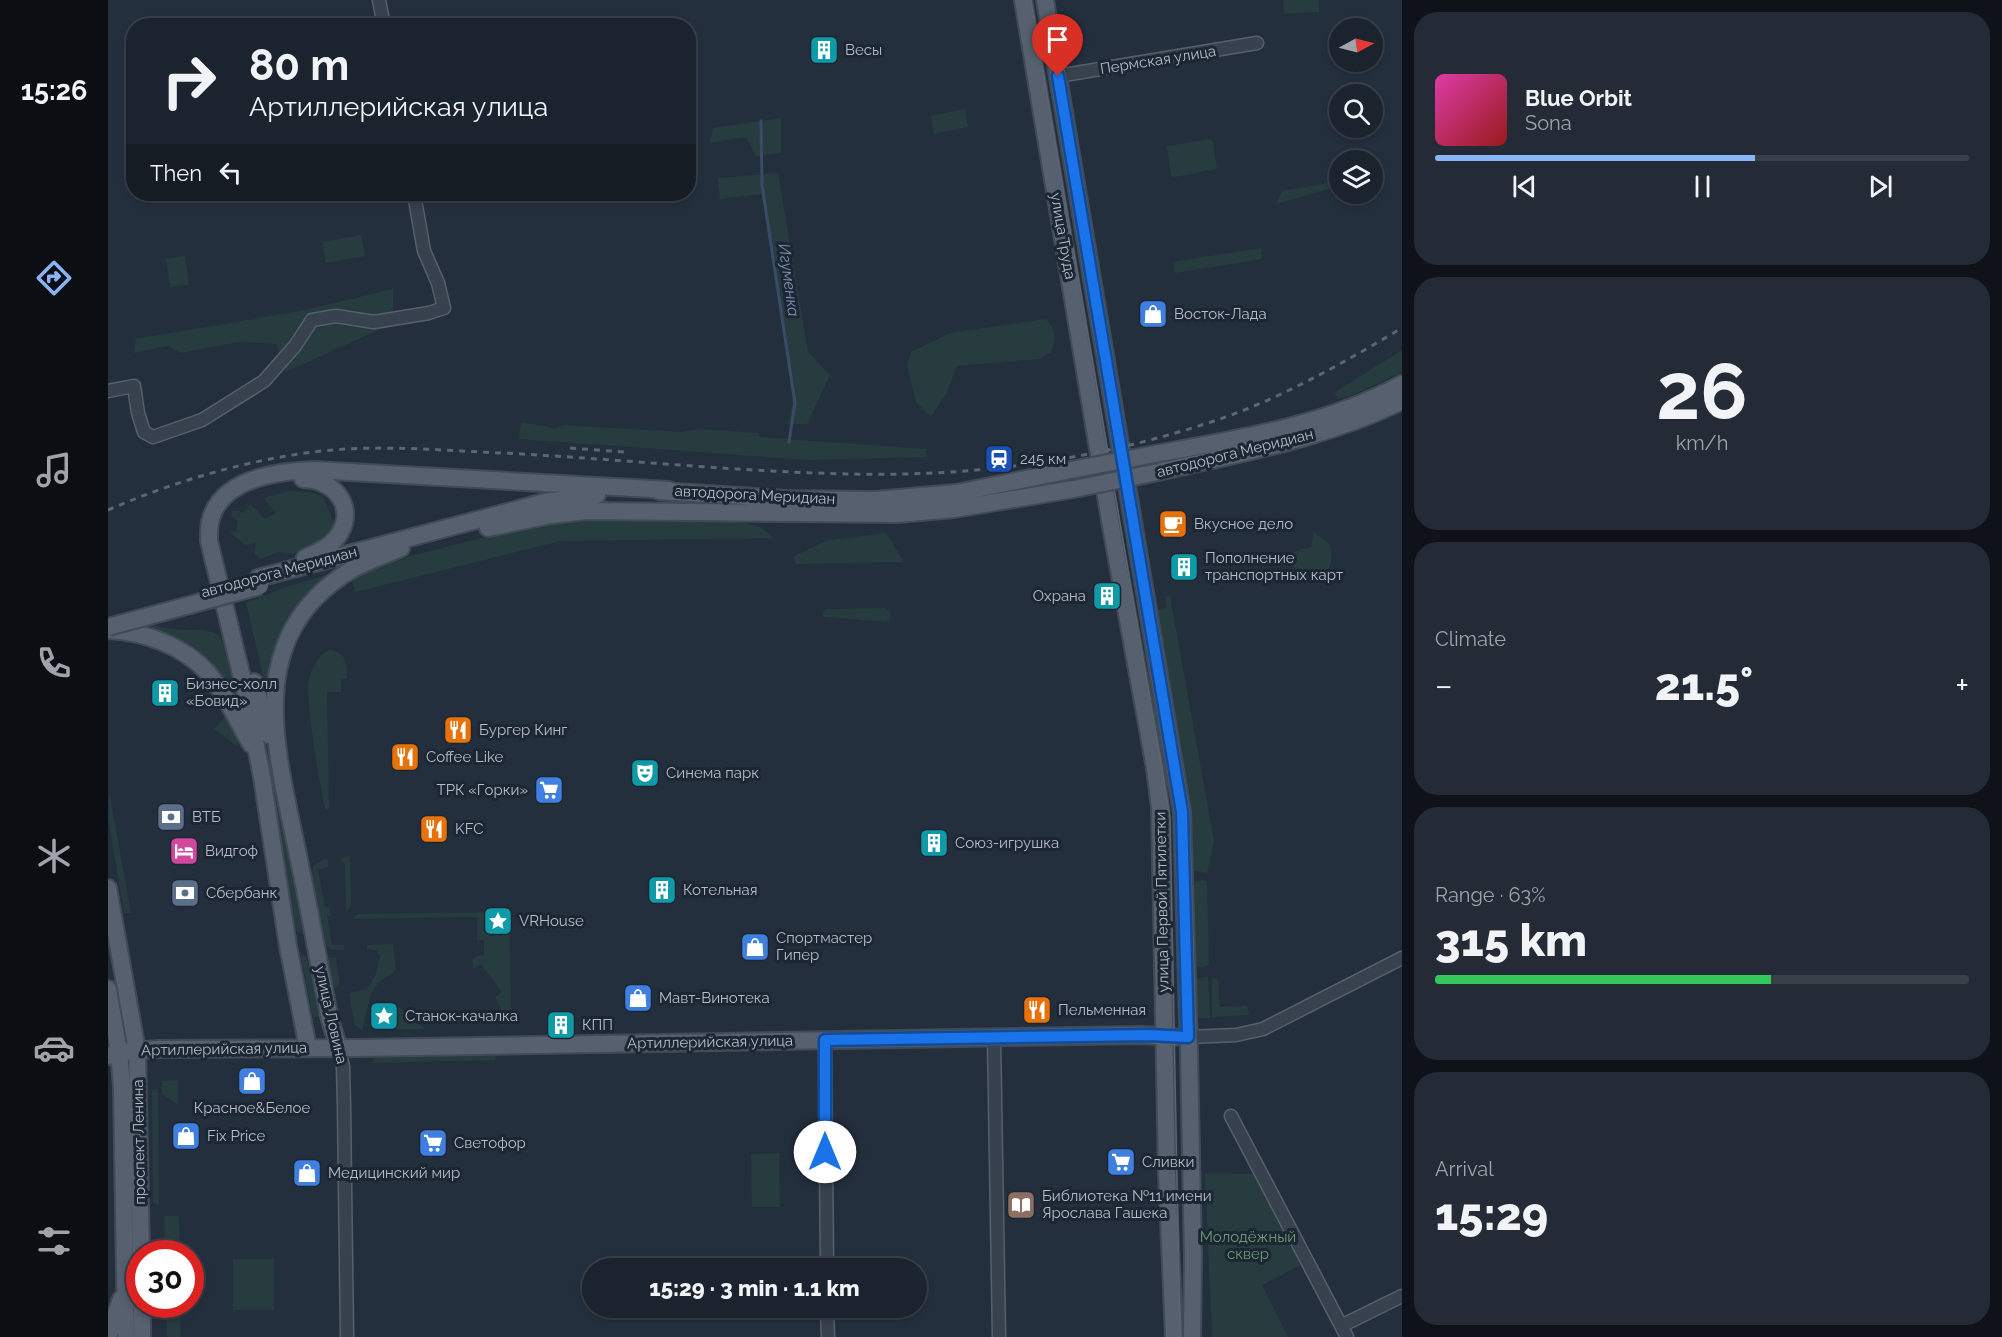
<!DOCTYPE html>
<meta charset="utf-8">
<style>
:root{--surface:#1b232e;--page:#242b36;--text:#f1f3f6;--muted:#a0a4aa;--line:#39404a;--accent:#8ab4f8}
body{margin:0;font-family:Raleway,sans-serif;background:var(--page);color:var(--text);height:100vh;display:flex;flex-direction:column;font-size:22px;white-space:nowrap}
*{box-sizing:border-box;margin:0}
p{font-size:20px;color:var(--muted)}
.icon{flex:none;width:33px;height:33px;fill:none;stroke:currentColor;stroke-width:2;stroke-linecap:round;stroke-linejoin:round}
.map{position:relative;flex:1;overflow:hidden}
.drawer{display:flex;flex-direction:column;gap:12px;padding:12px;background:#0f1319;width:600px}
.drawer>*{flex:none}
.hud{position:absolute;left:18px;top:18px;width:570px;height:183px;border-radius:24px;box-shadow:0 3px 9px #0003,0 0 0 2px var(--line);background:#1b232e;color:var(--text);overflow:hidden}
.needle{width:39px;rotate:83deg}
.fabs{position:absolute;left:1221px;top:18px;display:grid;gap:12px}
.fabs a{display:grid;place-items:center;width:54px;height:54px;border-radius:50%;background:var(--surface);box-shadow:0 3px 9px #0003,0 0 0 2px var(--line);font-size:30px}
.speed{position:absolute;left:18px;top:1240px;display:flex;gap:12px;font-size:30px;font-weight:700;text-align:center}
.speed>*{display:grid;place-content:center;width:78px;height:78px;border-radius:50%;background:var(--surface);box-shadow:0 3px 9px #0003,0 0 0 2px var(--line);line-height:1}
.speed .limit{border:9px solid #d22;background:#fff;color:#111}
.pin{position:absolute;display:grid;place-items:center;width:51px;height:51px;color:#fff;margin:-62px -26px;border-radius:50% 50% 50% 0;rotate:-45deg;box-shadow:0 0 6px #0007}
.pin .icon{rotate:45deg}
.me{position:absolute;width:66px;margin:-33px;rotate:0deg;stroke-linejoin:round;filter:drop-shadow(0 0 4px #0008)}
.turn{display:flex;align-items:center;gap:21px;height:126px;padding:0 24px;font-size:27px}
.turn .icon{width:78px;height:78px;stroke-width:2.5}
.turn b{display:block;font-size:42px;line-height:51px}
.then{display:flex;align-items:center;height:57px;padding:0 24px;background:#0003;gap:12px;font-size:22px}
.big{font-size:45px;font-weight:800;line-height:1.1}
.drawer .tile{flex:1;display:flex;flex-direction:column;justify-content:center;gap:9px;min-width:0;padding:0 21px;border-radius:24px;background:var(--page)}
.drawer .dial{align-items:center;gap:0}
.dial b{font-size:78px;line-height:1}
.song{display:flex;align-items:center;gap:18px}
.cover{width:72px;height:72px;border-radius:9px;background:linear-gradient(135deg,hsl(320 70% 55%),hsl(0 70% 35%))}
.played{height:6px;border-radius:3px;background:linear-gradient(90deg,var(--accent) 60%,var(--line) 60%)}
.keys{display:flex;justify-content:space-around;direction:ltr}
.heat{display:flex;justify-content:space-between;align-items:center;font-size:33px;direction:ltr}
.charge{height:9px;border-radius:4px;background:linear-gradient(90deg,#34c759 63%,var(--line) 0)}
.trip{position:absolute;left:474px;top:1258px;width:345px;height:60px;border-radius:30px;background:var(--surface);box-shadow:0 3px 9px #0003,0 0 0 2px var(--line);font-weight:800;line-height:60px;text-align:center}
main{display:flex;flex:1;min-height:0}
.tabs{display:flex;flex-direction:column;width:108px;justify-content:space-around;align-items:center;background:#0b0e12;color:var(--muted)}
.tabs .icon{width:42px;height:42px}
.tabs .on{color:var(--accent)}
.tabs b{font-size:27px;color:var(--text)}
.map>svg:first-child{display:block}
.green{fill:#263c3f}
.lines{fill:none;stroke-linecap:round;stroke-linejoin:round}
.stream{stroke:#394c67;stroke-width:3}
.minor-casing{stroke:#565f6c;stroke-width:15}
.major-casing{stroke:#414a57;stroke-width:20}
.minor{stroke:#38414e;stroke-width:12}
.major{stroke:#56606e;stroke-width:16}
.tram{stroke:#5a6575;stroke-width:1.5}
.rail{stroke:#5a6575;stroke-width:3;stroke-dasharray:6 6;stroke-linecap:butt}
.major-bridge-casing{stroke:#414a57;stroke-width:20;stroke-linecap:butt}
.major-bridge{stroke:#56606e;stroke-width:16}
.route-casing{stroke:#114b97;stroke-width:15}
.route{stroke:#1a73e8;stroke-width:10}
.labels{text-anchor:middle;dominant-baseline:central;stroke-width:6;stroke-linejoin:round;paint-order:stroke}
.poi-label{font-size:15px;fill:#b4bcc9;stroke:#1d2633;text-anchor:start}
.street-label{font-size:15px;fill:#b4bcc9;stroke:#1d2633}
.park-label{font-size:15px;fill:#6b9a76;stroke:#1d2633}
.water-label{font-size:16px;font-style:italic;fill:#7c92b1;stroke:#1d2633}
</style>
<main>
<nav class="tabs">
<b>15:26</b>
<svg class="icon on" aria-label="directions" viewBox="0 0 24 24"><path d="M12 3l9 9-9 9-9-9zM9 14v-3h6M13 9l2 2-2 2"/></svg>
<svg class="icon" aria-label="music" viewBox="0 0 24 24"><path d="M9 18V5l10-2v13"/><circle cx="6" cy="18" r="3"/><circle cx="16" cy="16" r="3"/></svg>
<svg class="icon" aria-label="phone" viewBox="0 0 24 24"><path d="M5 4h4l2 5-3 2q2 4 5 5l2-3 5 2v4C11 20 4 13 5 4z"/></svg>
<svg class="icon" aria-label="climate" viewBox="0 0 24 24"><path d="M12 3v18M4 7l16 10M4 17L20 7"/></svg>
<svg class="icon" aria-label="car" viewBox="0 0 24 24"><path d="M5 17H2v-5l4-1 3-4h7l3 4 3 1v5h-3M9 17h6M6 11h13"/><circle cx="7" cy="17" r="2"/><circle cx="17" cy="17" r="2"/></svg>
<svg class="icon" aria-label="filters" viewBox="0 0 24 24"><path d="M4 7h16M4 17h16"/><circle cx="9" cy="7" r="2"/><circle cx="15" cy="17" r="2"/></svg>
</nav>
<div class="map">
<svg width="1294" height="1337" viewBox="0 0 1294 1337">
<rect width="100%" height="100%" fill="#242f3e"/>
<!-- green -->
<path class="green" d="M1175 0H1211V12L1176 14Z
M857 109 860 127 826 134 823 116Z
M673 118V153L648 156 638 137 602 143 605 128Z
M1103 139 1105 142 1109 169 1067 177 1063 176 1059 146Z
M670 173 700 352 722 375 699 424H680L685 402 654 194 612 199 610 178Z
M1231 181V186L1168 204 1174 191Z
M253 235 257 256 218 263 214 242Z
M1153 248 1154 259 1067 273 1065 262Z
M77 256 81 285 62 287 58 259Z
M285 289V323L178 372 168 344 131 342 72 353 60 346 26 353 28 339 192 311Z
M938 319C948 331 949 338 943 352L932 359 849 366 838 394 823 417 808 402 799 366 803 352 842 333Z
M1294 350V372L1240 397 1229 399 1227 392Z
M413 422 447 428 457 425 573 432 593 429 650 433 652 437 818 449 819 457 699 460 411 439Z
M181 491 201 492 215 496 227 526 219 541 185 554 170 552 153 559 146 554 148 543 137 545 122 532H128L130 521 123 516 124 511H130L135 513 143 504 157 519 168 513 155 498Z
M483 516 625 519 654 528 665 538 453 541 247 592 243 575 267 565 432 523Z
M1206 532C1210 536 1218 540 1221 544 1228 555 1220 577 1211 584L1195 578 1185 566 1169 567 1168 557 1203 547Z
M778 533 796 562 688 564 686 556 720 540Z
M233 571 205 593 161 701 138 603 178 587Z
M1062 596 1106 841 1099 873 1084 870 1054 657 1058 656 1049 609 1058 608 1057 597Z
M777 608 782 612V619L778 622 718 617 715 616 714 613 718 609Z
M40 623C47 625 55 628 63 629 101 632 114 622 125 668 129 680 133 691 130 704L96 663 27 627Z
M222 650C239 652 239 665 239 679H233V692H219L221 808 218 810C213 799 198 697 200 684 202 671 209 655 222 650Z
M118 715 129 735 130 747 106 729Z
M164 788 168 789 197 930 193 933 188 931 161 793Z
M1 791 23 913H16L0 818Z
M242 856 243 904 238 914 237 864 233 860 235 857Z
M217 859 220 861V867L210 869 217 907H221L223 916H219L224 945H236V950L222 949 216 944 203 876 206 865Z
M1095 880 1099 882 1101 964 1094 968 1085 964 1083 885 1085 882Z
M400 912 402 936 403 1019 393 1026 392 1007 387 997 394 992 373 964 366 969 364 966 365 959 369 956 376 955V940H369V917L243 919 251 914Z
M285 944 288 968 285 973 271 982 263 994 254 1030 247 1025 246 1021 241 993 259 989 268 974 272 956 268 950 259 949V945Z
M195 954 198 957 208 988 214 1017H205L193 957Z
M218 957 228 958 232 985 224 990Z
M1100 977 1102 1018H1087L1085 979Z
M1104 977 1110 980 1112 1007 1139 1006 1142 1015 1104 1017Z
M280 1005 293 1008 317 1029 266 1030 270 1012Z
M388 1055 387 1060 264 1063 266 1059 272 1057Z
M70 1080V1105L54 1094V1081Z
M44 1089 50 1090 51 1205 45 1202Z
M671 1153 672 1207H644L643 1154Z
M1097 1173 1149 1174 1195 1264 1154 1285 1180 1337H1104Z
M56 1216H71L72 1254H57Z
M125 1259H166V1310H125Z
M58 1305H72L73 1337H59Z"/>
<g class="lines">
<!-- stream -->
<path class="stream" d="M653 121 654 185 687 403 681 442"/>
<!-- minor casing -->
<g class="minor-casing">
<path id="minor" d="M271 0 276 26
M950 76 1149 43
M0 391 26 386 30 413 36 432 45 437 94 420 156 381 187 346 204 320 228 316 266 322 321 313 336 308 330 283 316 251 306 194
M1080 1037 1128 1035 1155 1029 1294 958
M886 1038 891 1337
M717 1040 719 1269
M231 1049 235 1067 236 1106 239 1337
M1123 1116 1239 1337
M719 1308 720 1337
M1233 1326 1294 1296"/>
</g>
<!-- major casing -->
<g class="major-casing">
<path id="major" d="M915 0 1003 526 1047 768 1052 808 1059 1173 1066 1337
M937 0 1074 812 1081 1051 1085 1258 1084 1337
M1047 454C1131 439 1218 425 1294 384
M1050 472C1133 453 1218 438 1294 401
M195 479C224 479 248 504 232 533 224 546 210 552 197 558
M551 491 679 499 767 500 848 493 963 470
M380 528 443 515 478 511 790 514 846 509 966 489
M150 578 437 502 489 495
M0 630C36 632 75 645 100 673 118 694 129 721 143 744
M146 682 161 735
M0 888 29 1051 33 1254
M0 989 11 1052 14 1087 18 1337
M200 1048 180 946 154 777 137 690 101 541C101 535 101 528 102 522 112 478 170 471 207 470L561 490
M231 1049 222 1020C210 960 200 901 187 841 166 741 137 634 243 570 258 561 277 555 293 548
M0 1056 11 1052 50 1049 250 1048 1033 1035 1066 1037
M34 1305V1337
M0 1337 13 1299"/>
</g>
<!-- minor -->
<use href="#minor" class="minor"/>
<!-- major -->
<use href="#major" class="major"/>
<!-- tram -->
<path class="tram" d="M923 0 1062 817 1072 1337"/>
<!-- rail -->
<path class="rail" d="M462 448 516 452
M0 510C65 482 135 461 205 452 261 445 317 449 372 452 497 457 622 472 746 474 869 477 993 459 1109 420 1174 398 1235 363 1294 328"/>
<!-- major-bridge casing -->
<g class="major-bridge-casing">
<path id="major-bridge" d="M963 470 1047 454
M966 489 1050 472
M0 627 152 586"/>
</g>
<!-- major-bridge -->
<use href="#major-bridge" class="major-bridge"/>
</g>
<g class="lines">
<!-- route casing -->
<g class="route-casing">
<path id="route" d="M717 1152V1040L1041 1035 1080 1037 1074 812 950 76"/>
</g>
<!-- route -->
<use href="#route" class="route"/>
</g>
<!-- icons -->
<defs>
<g id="building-square" transform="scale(1.5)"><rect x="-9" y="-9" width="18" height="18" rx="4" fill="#0f9aa8" stroke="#1d2633"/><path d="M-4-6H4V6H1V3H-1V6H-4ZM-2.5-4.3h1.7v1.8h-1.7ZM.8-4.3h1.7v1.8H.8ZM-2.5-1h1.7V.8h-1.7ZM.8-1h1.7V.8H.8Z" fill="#fff"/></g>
<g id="shop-square" transform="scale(1.5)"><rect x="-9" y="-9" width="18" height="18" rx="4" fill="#3f7fe0" stroke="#1d2633"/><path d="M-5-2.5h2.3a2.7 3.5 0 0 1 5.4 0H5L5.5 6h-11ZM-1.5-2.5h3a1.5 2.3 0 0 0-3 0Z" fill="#fff"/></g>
<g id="station-square" transform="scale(1.5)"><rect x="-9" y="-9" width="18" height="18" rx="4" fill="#1a4fb4" stroke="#1d2633"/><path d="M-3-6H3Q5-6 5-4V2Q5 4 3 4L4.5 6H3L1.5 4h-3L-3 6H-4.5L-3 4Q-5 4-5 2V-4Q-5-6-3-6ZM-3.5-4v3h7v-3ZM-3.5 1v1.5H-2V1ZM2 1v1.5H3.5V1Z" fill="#fff"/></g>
<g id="cafe-square" transform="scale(1.5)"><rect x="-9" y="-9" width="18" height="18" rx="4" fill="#e8710a" stroke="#1d2633"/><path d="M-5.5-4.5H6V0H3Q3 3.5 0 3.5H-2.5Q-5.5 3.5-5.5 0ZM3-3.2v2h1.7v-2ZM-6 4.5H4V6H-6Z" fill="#fff"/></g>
<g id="restaurant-square" transform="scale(1.5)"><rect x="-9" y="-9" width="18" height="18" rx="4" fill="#e8710a" stroke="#1d2633"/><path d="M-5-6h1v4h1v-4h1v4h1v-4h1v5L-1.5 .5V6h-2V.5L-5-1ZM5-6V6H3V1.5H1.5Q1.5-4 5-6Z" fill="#fff"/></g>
<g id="theatre-square" transform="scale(1.5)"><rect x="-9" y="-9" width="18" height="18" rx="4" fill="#0f9aa8" stroke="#1d2633"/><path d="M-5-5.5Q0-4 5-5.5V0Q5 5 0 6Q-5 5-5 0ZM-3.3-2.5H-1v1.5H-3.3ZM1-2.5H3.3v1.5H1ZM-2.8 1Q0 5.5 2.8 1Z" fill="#fff"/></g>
<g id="supermarket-square" transform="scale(1.5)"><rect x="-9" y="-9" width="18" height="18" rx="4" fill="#3f7fe0" stroke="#1d2633"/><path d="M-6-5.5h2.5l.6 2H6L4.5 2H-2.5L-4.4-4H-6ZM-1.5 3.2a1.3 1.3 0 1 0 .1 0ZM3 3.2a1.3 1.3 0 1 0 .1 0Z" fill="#fff"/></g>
<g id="bank-square" transform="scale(1.5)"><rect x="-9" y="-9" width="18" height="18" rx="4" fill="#5c6f8a" stroke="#1d2633"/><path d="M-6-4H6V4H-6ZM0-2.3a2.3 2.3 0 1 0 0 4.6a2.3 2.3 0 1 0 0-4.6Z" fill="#fff"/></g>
<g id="hotel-square" transform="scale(1.5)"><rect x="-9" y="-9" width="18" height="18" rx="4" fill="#d1479c" stroke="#1d2633"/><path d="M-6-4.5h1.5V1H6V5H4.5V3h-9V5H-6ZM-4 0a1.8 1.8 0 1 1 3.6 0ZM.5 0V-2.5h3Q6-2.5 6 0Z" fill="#fff"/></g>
<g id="sight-square" transform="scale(1.5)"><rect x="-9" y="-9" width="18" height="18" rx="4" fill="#0f9aa8" stroke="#1d2633"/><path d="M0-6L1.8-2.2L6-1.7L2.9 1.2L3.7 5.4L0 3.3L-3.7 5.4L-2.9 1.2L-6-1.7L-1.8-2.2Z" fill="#fff"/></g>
<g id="library-square" transform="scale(1.5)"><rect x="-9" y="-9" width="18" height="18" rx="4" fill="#8d6e63" stroke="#1d2633"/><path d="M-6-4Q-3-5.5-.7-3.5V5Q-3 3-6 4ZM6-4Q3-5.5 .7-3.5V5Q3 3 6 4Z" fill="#fff"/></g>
</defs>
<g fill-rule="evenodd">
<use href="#building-square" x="716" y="50"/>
<use href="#shop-square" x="1045" y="314"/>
<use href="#station-square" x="891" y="459"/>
<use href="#cafe-square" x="1065" y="524"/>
<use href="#building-square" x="1076" y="567"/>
<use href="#building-square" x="999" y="596"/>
<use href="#building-square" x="57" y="693"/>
<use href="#restaurant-square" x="350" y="730"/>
<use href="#restaurant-square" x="297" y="757"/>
<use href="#theatre-square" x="537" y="773"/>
<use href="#supermarket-square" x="441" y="790"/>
<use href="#bank-square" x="63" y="817"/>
<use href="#restaurant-square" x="326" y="829"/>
<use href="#building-square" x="826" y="843"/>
<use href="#hotel-square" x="76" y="851"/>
<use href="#building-square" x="554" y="890"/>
<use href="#bank-square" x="77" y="893"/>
<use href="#sight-square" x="390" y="921"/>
<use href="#shop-square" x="647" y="947"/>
<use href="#shop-square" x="530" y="998"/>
<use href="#restaurant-square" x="929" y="1010"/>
<use href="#sight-square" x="276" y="1016"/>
<use href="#building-square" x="453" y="1025"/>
<use href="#shop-square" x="144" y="1081"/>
<use href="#shop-square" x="78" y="1136"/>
<use href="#supermarket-square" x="325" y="1143"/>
<use href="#supermarket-square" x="1013" y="1162"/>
<use href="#shop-square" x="199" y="1173"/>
<use href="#library-square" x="913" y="1205"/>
</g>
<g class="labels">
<!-- poi labels -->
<g class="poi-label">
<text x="737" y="50">Весы</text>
<text x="1066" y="314">Восток-Лада</text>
<text x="912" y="459">245 км</text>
<text x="1086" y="524">Вкусное дело</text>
<text x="1097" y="558">Пополнение<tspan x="1097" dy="17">транспортных карт</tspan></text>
<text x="978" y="596" text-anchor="end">Охрана</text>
<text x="78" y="684">Бизнес-холл<tspan x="78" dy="17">«Бовид»</tspan></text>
<text x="371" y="730">Бургер Кинг</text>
<text x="318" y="757">Coffee Like</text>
<text x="558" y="773">Синема парк</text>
<text x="420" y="790" text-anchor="end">ТРК «Горки»</text>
<text x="84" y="817">ВТБ</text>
<text x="347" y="829">KFC</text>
<text x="847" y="843">Союз-игрушка</text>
<text x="97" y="851">Видгоф</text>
<text x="575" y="890">Котельная</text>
<text x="98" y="893">Сбербанк</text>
<text x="411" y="921">VRHouse</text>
<text x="668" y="938">Спортмастер<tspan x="668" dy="17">Гипер</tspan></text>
<text x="551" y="998">Мавт-Винотека</text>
<text x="950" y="1010">Пельменная</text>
<text x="297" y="1016">Станок-качалка</text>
<text x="474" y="1025">КПП</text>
<text x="144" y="1108" text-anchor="middle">Красное&amp;Белое</text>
<text x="99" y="1136">Fix Price</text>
<text x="346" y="1143">Светофор</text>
<text x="1034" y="1162">Сливки</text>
<text x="220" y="1173">Медицинский мир</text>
<text x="934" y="1196">Библиотека №11 имени<tspan x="934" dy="17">Ярослава Гашека</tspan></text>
</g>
<!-- street labels -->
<g class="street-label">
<text transform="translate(1050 60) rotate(-9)">Пермская улица</text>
<text transform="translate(955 236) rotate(80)">улица Труда</text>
<text transform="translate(1127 453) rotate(-14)">автодорога Меридиан</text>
<text transform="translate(647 495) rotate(3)">автодорога Меридиан</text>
<text transform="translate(171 572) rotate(-15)">автодорога Меридиан</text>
<text transform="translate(1054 902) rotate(-91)">улица Первой Пятилетки</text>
<text transform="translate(223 1015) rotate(77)">улица Ловина</text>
<text transform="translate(602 1042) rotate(-1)">Артиллерийская улица</text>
<text transform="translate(116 1049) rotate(-1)">Артиллерийская улица</text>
<text transform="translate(31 1142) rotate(-91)">проспект Ленина</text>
</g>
<!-- park labels -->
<g class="park-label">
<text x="1140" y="1237">Молодёжный<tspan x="1140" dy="17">сквер</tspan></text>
</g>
<!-- water labels -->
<g class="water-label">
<text transform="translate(681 280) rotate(82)">Игуменка</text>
</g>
</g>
</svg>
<div class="fabs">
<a><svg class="needle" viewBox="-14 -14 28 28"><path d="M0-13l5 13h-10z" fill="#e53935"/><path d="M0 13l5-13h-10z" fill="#a0a4aa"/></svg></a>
<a><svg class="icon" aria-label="search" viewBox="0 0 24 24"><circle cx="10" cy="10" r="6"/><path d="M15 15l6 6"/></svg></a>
<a><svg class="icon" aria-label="layers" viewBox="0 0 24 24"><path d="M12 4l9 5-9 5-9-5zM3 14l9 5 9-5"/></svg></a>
</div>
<div class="speed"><div class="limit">30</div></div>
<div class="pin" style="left:950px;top:76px;background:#d93025"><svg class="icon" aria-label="arrive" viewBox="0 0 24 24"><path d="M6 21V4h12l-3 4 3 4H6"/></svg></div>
<svg class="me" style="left:717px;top:1152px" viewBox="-20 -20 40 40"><circle r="19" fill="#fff"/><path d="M0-13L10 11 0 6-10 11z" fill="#1a73e8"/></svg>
<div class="trip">15:29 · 3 min · 1.1 km</div>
<div class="hud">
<div class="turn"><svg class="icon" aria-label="right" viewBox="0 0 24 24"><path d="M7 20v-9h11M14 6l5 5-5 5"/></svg><div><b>80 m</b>Артиллерийская улица</div></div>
<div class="then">Then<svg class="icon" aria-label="left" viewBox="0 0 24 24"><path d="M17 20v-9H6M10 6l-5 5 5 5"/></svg></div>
</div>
</div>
<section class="drawer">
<div class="tile">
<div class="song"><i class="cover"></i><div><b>Blue Orbit</b><p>Sona</p></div></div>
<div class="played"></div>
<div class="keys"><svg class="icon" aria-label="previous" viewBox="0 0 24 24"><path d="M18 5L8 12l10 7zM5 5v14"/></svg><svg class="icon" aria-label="pause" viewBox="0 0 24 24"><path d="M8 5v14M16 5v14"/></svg><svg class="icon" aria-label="next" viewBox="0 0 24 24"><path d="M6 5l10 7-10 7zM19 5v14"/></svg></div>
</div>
<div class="tile dial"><b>26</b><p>km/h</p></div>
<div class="tile"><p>Climate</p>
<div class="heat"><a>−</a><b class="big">21.5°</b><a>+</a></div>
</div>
<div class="tile"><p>Range · 63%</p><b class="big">315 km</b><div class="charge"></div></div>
<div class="tile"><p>Arrival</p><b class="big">15:29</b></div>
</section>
</main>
